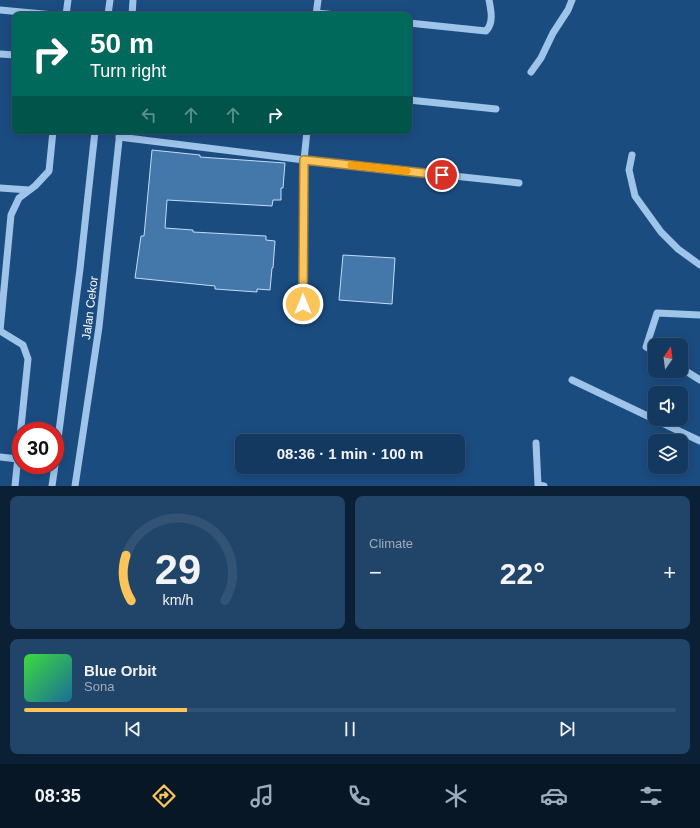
<!DOCTYPE html>
<meta charset="utf-8">
<style>
:root{--surface:#143960;--page:#214469;--text:#f1f3f6;--muted:#9dacbd;--line:#335375;--accent:#fbc55a}
body{margin:0;font-family:Helvetica,sans-serif;background:var(--page);color:var(--text);height:100vh;display:flex;flex-direction:column;font-size:15px;white-space:nowrap}
*{box-sizing:border-box;margin:0}
p{font-size:13px;color:var(--muted)}
.icon{flex:none;width:22px;height:22px;fill:none;stroke:currentColor;stroke-width:2;stroke-linecap:round;stroke-linejoin:round}
.map{position:relative;height:486px;overflow:hidden}
.drawer{display:flex;flex-direction:column;gap:10px;padding:10px;background:#0b1f35;flex:1}
.drawer>*{flex:none}
.guide{position:absolute;left:12px;top:12px;width:400px;height:122px;border-radius:8px;box-shadow:0 2px 10px #0003,0 0 0 1px var(--line);background:#00695c;color:#fff;overflow:hidden}
.needle{width:26px;rotate:14deg}
.buttons{position:absolute;left:648px;top:338px;display:grid;gap:8px}
.buttons a{display:grid;place-items:center;width:40px;height:40px;border-radius:8px;background:var(--surface);box-shadow:0 2px 10px #0003,0 0 0 1px var(--line);font-size:20px}
.speed{position:absolute;left:12px;top:422px;display:flex;gap:8px;font-size:20px;font-weight:700;text-align:center}
.speed>*{display:grid;place-content:center;width:52px;height:52px;border-radius:50%;background:var(--surface);box-shadow:0 2px 10px #0003,0 0 0 1px var(--line);line-height:1}
.speed .limit{border:6px solid #d22;background:#fff;color:#111}
.pin{position:absolute;display:grid;place-items:center;width:34px;height:34px;color:#fff;margin:-17px;border:2px solid #fff;border-radius:50%;box-shadow:0 1px 4px #0007}
.me{position:absolute;width:44px;margin:-22px;rotate:0deg;stroke-linejoin:round;filter:drop-shadow(0 0 3px #0008)}
.turn{display:flex;align-items:center;gap:14px;height:84px;padding:0 12px;font-size:18px}
.turn .icon{width:52px;height:52px;stroke-width:2.5}
.turn b{display:block;font-size:28px;line-height:34px}
.lanes{display:flex;align-items:center;height:38px;padding:0 12px;background:#0003;justify-content:center;gap:20px;direction:ltr}
.lanes .off{opacity:.35}
.big{font-size:30px;font-weight:700;line-height:1.1}
.drawer .card{flex:1;display:flex;flex-direction:column;justify-content:center;gap:6px;min-width:0;padding:0 14px;border-radius:8px;background:var(--page)}
.drawer .dial{align-items:center;gap:0}
.dial svg{height:104px;overflow:visible;fill:none;stroke:var(--line);stroke-width:7;stroke-linecap:round;text-anchor:middle}
.dial text{fill:var(--text);stroke:none}
.song{display:flex;align-items:center;gap:12px}
.cover{width:48px;height:48px;border-radius:6px;background:linear-gradient(135deg,hsl(120 70% 55%),hsl(200 70% 35%))}
.played{height:4px;border-radius:2px;background:linear-gradient(90deg,var(--accent) 25%,var(--line) 25%)}
.keys{display:flex;justify-content:space-around;direction:ltr}
.heat{display:flex;justify-content:space-between;align-items:center;font-size:22px;direction:ltr}
.drawer .tiles{flex:1;display:grid;gap:10px;grid-template-columns:1fr 1fr}
.card:last-child{grid-column:span 2}
.trip{position:absolute;left:235px;top:434px;width:230px;height:40px;border-radius:8px;background:var(--surface);box-shadow:0 2px 10px #0003,0 0 0 1px var(--line);font-weight:700;line-height:40px;text-align:center}
.dock{display:flex;height:64px;justify-content:space-around;align-items:center;background:#081726;color:var(--muted)}
.dock .icon{width:28px;height:28px}
.dock .active{color:var(--accent)}
.dock b{font-size:18px;color:var(--text)}
.map>svg:first-child{display:block}
.building{fill:#47a;stroke:#c2ddf7}
.lines{fill:none;stroke-linecap:round;stroke-linejoin:round}
.minor{stroke:#9ec4ea;stroke-width:7}
.route-casing{stroke:#a3803a;stroke-width:10}
.route{stroke:#fbc55a;stroke-width:7}
.slow{stroke:#f59e0b;stroke-width:7}
.labels{text-anchor:middle;dominant-baseline:central;stroke-width:4;stroke-linejoin:round;paint-order:stroke}
.street-label{font-size:12px;fill:#fff;stroke:#1b4c80}
</style>
<div class="map">
<svg width="700" height="486" viewBox="0 0 700 486">
<rect width="100%" height="100%" fill="#1b4c80"/>
<!-- building -->
<path class="building" d="M152 150 200 155V157L285 163 283 188H281V200H273L272 206 167 200 165 228 193 230V232L266 236V240L275 241 273 268H272L270 290 257 289V292L215 289V286L135 278 141 236H144Z
M343 255 395 258 392 304 339 300Z"/>
<g class="lines">
<!-- minor -->
<path class="minor" d="M0 10 54 15
M317 13 336 15
M66 15 68 0
M108 15 110 0
M132 15 133 0
M316 15 318 0
M409 23 486 31C494 23 491 10 489 0
M0 54 15 55
M531 72 541 58 553 33 568 10 572 0
M409 100 496 109
M119 137 304 160 519 183
M632 155 629 170 635 196 661 232 678 249 700 265
M0 188 29 190
M303 304 304 160 307 131
M0 331 11 215 19 198 35 186 49 171 53 131
M0 331 23 345 28 359 15 486
M655 352 646 347 657 313 700 315
M681 368 700 380
M572 380 700 441
M536 443 538 485 544 486
M0 457 18 459
M55 462 80 269 95 131
M52 486 55 465
M75 486 99 327 120 131"/>
</g>
<g class="lines">
<!-- route casing -->
<g class="route-casing">
<path id="route" d="M303 304 304 160 442 175"/>
</g>
<!-- route -->
<use href="#route" class="route"/>
<!-- slow -->
<path class="slow" d="M351 165 407 171"/>
</g>
<g class="labels">
<!-- street labels -->
<g class="street-label">
<text transform="translate(90 308) rotate(-83)">Jalan Cekor</text>
</g>
</g>
</svg>
<div class="buttons">
<a><svg class="needle" viewBox="-14 -14 28 28"><path d="M0-13l5 13h-10z" fill="#e53935"/><path d="M0 13l5-13h-10z" fill="#9dacbd"/></svg></a>
<a><svg class="icon" aria-label="sound" viewBox="0 0 24 24"><path d="M4 9h4l5-4v14l-5-4H4zM17 9q2 3 0 6"/></svg></a>
<a><svg class="icon" aria-label="layers" viewBox="0 0 24 24"><path d="M12 4l9 5-9 5-9-5zM3 14l9 5 9-5"/></svg></a>
</div>
<div class="speed"><div class="limit">30</div></div>
<div class="pin" style="left:442px;top:175px;background:#d93025"><svg class="icon" aria-label="arrive" viewBox="0 0 24 24"><path d="M6 21V4h12l-3 4 3 4H6"/></svg></div>
<svg class="me" style="left:303px;top:304px" viewBox="-20 -20 40 40"><circle r="17" fill="#fbc55a" stroke="#fff" stroke-width="3"/><path d="M0-11L8 9 0 5-8 9z" fill="#fff"/></svg>
<div class="trip">08:36 · 1 min · 100 m</div>
<div class="guide">
<div class="turn"><svg class="icon" aria-label="right" viewBox="0 0 24 24"><path d="M7 20v-9h11M14 6l5 5-5 5"/></svg><div><b>50 m</b>Turn right</div></div>
<div class="lanes"><svg class="icon off" aria-label="left" viewBox="0 0 24 24"><path d="M17 20v-9H6M10 6l-5 5 5 5"/></svg><svg class="icon off" aria-label="ahead" viewBox="0 0 24 24"><path d="M12 20V5M6 11l6-6 6 6"/></svg><svg class="icon off" aria-label="ahead" viewBox="0 0 24 24"><path d="M12 20V5M6 11l6-6 6 6"/></svg><svg class="icon" aria-label="right" viewBox="0 0 24 24"><path d="M7 20v-9h11M14 6l5 5-5 5"/></svg></div>
</div>
</div>
<section class="drawer">
<div class="tiles">
<div class="card dial"><svg viewBox="0 0 100 80">
<path d="M14 69A42 42 0 1 1 86 69"/>
<path d="M14 69A42 42 0 0 1 10 34" stroke="#fbc55a"/>
<text x="50" y="56" font-size="32" font-weight="700">29</text>
<text x="50" y="72" font-size="11">km/h</text>
</svg></div>
<div class="card"><p>Climate</p>
<div class="heat"><a>−</a><b class="big">22°</b><a>+</a></div>
</div>
<div class="card">
<div class="song"><i class="cover"></i><div><b>Blue Orbit</b><p>Sona</p></div></div>
<div class="played"></div>
<div class="keys"><svg class="icon" aria-label="previous" viewBox="0 0 24 24"><path d="M18 5L8 12l10 7zM5 5v14"/></svg><svg class="icon" aria-label="pause" viewBox="0 0 24 24"><path d="M8 5v14M16 5v14"/></svg><svg class="icon" aria-label="next" viewBox="0 0 24 24"><path d="M6 5l10 7-10 7zM19 5v14"/></svg></div>
</div>
</div>
</section>
<nav class="dock">
<b>08:35</b>
<svg class="icon active" aria-label="directions" viewBox="0 0 24 24"><path d="M12 3l9 9-9 9-9-9zM9 14v-3h6M13 9l2 2-2 2"/></svg>
<svg class="icon" aria-label="music" viewBox="0 0 24 24"><path d="M9 18V5l10-2v13"/><circle cx="6" cy="18" r="3"/><circle cx="16" cy="16" r="3"/></svg>
<svg class="icon" aria-label="phone" viewBox="0 0 24 24"><path d="M5 4h4l2 5-3 2q2 4 5 5l2-3 5 2v4C11 20 4 13 5 4z"/></svg>
<svg class="icon" aria-label="climate" viewBox="0 0 24 24"><path d="M12 3v18M4 7l16 10M4 17L20 7"/></svg>
<svg class="icon" aria-label="car" viewBox="0 0 24 24"><path d="M5 17H2v-5l4-1 3-4h7l3 4 3 1v5h-3M9 17h6M6 11h13"/><circle cx="7" cy="17" r="2"/><circle cx="17" cy="17" r="2"/></svg>
<svg class="icon" aria-label="filters" viewBox="0 0 24 24"><path d="M4 7h16M4 17h16"/><circle cx="9" cy="7" r="2"/><circle cx="15" cy="17" r="2"/></svg>
</nav>
